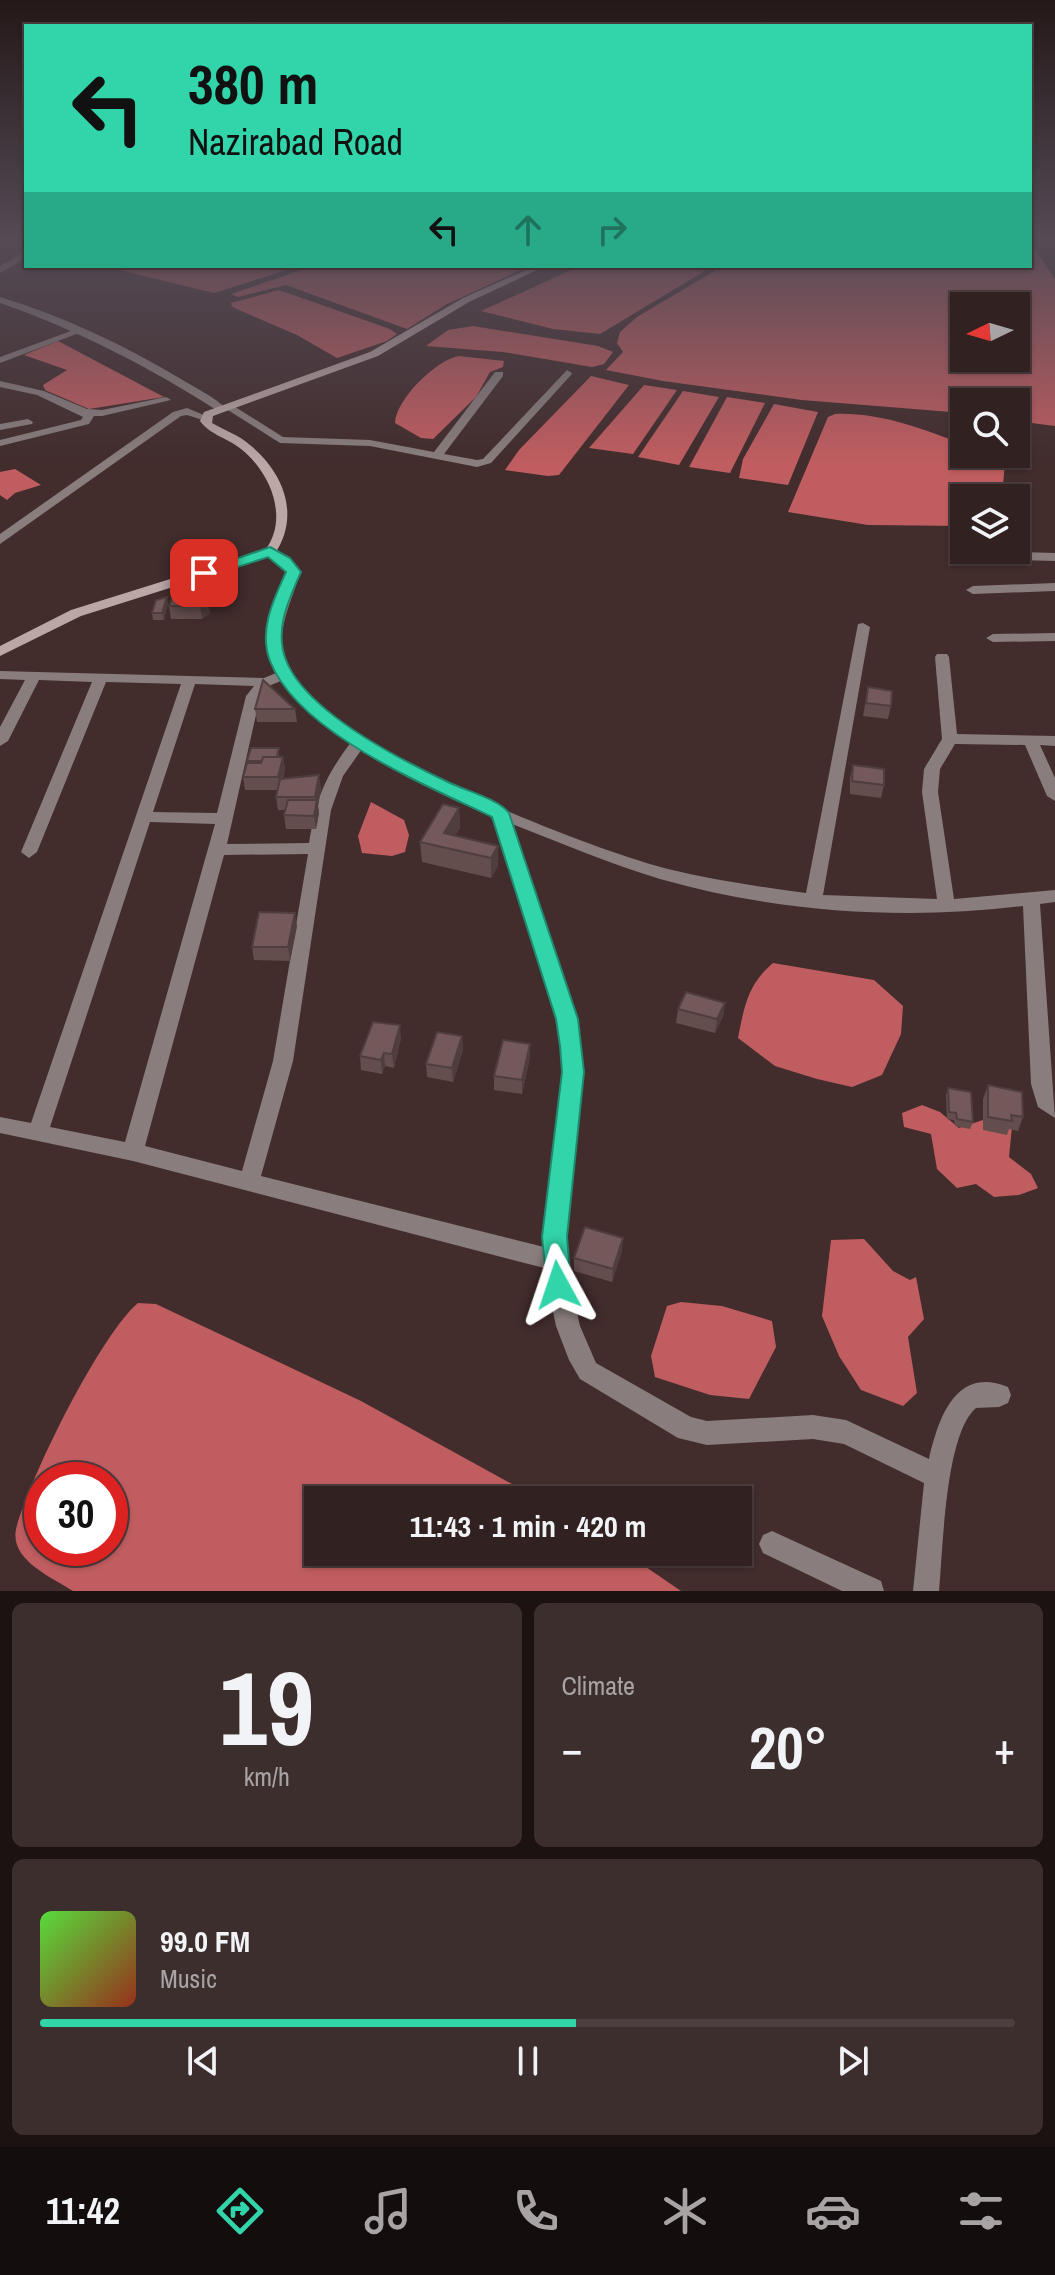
<!DOCTYPE html>
<meta charset="utf-8">
<style>
:root{--surface:#322121;--page:#3d2e2e;--text:#f1f3f6;--muted:#a8a3a5;--line:#4d3e3f;--accent:#32d4a9}
body{margin:0;font-family:"Archivo Narrow",sans-serif;background:var(--page);color:var(--text);height:100vh;display:flex;flex-direction:column;font-size:30px;white-space:nowrap}
*{box-sizing:border-box;margin:0}
p{font-size:26px;color:var(--muted)}
.icon{flex:none;width:44px;height:44px;fill:none;stroke:currentColor;stroke-width:2;stroke-linecap:round;stroke-linejoin:round}
.map{position:relative;height:1591px;overflow:hidden}
.sheet{display:flex;flex-direction:column;gap:12px;padding:12px;background:#1c1212;flex:1}
.sheet>*{flex:none}
.top-card{position:absolute;left:24px;top:24px;width:1008px;height:244px;border-radius:0px;box-shadow:0 2px 6px #0004,0 0 0 2px var(--line);background:#32d4a9;color:#111;overflow:hidden}
.needle{width:52px;rotate:265deg}
.tools{position:absolute;left:950px;top:292px;display:grid;gap:16px}
.tools a{display:grid;place-items:center;width:80px;height:80px;border-radius:0px;background:var(--surface);box-shadow:0 2px 6px #0004,0 0 0 2px var(--line);font-size:40px}
.speed{position:absolute;left:24px;top:1462px;display:flex;gap:16px;font-size:40px;font-weight:700;text-align:center}
.speed>*{display:grid;place-content:center;width:104px;height:104px;border-radius:50%;background:var(--surface);box-shadow:0 2px 6px #0004,0 0 0 2px var(--line);line-height:1}
.speed .limit{border:12px solid #d22;background:#fff;color:#111}
.pin{position:absolute;display:grid;place-items:center;width:68px;height:68px;color:#fff;margin:-34px;border-radius:16px;box-shadow:0 4px 12px #0006}
.me{position:absolute;width:88px;margin:-44px;rotate:355deg;stroke-linejoin:round;filter:drop-shadow(0 0 6px #0008)}
.turn{display:flex;align-items:center;gap:28px;height:168px;padding:0 32px;font-size:36px}
.turn .icon{width:104px;height:104px;stroke-width:2.5}
.turn b{display:block;font-size:56px;line-height:68px}
.lanes{display:flex;align-items:center;height:76px;padding:0 32px;background:#0003;justify-content:center;gap:40px;direction:ltr}
.lanes .off{opacity:.35}
.big{font-size:60px;font-weight:800;line-height:1.1}
.sheet .card{flex:1;display:flex;flex-direction:column;justify-content:center;gap:12px;min-width:0;padding:0 28px;border-radius:12px;background:var(--page)}
.sheet .dial{align-items:center;gap:0}
.dial b{font-size:104px;line-height:1}
.song{display:flex;align-items:center;gap:24px}
.cover{width:96px;height:96px;border-radius:12px;background:linear-gradient(135deg,hsl(110 70% 55%),hsl(10 70% 35%))}
.played{height:8px;border-radius:4px;background:linear-gradient(90deg,var(--accent) 55%,var(--line) 55%)}
.keys{display:flex;justify-content:space-around;direction:ltr}
.heat{display:flex;justify-content:space-between;align-items:center;font-size:44px;direction:ltr}
.sheet .tiles{flex:1;display:grid;gap:12px;grid-template-columns:1fr 1fr}
.card:last-child{grid-column:span 2}
.trip{position:absolute;left:304px;top:1486px;width:448px;height:80px;border-radius:0px;background:var(--surface);box-shadow:0 2px 6px #0004,0 0 0 2px var(--line);font-weight:800;line-height:80px;text-align:center}
.tabs{display:flex;height:128px;justify-content:space-around;align-items:center;background:#140d0d;color:var(--muted)}
.tabs .icon{width:56px;height:56px}
.tabs .on{color:var(--accent)}
.tabs b{font-size:36px;color:var(--text)}
.map>svg:first-child{display:block}
.water{fill:#c05d60;fill-rule:evenodd}
.lines{fill:none;stroke-linecap:round;stroke-linejoin:round}
.minor{fill:#897d7d;fill-rule:evenodd}
.tertiary{fill:#897d7d;fill-rule:evenodd}
.secondary{fill:#baa7a6;fill-rule:evenodd}
.wall{fill:#634d4d}
.shaded-wall{fill:#503e3e}
.building{fill:#735959;stroke:#503e3e;stroke-width:2}
.route{fill:#32d4a9;stroke:#208a6e;stroke-width:2}
</style>
<div class="map">
<svg width="1055" height="1591" viewBox="0 0 1055 1591">
<rect width="100%" height="100%" fill="#422c2c"/>
<!-- water -->
<path class="water" d="M1030 242 1055 279V426L1016 421V402H964V413L802 400 663 381 606 370 623 352 617 343 620 332 637 317 723 266H1030ZM964 306H1016V358H964Z
M103 266H299L214 293Z
M313 266H530L447 304 407 329 286 285 238 297 231 294Z
M580 266H713L600 334 553 329 481 311Z
M279 290 390 329 397 334 387 341 337 358 297 335 232 307 231 303Z
M473 326 598 346 613 352 604 364 592 367 503 352 426 346 448 330Z
M58 341 164 397 89 409 45 390 43 385 67 370 24 355Z
M459 356 504 361 503 367 490 372 476 397 433 439 421 438 395 423C396 399 436 360 459 356Z
M591 376 629 385 559 475 548 476 505 470 519 450Z
M644 385 677 390 633 454 589 448Z
M683 391 719 397 679 465 638 457Z
M727 397 765 403 730 473 689 467Z
M774 404 818 412 788 485 739 478 743 459Z
M835 414C878 412 925 429 964 445V454L1001 457 1005 461 1002 498H964V526L868 525 788 512 828 417Z
M15 469 41 485 15 493 7 500 0 495V472Z
M371 802 404 820 409 835 405 852 392 856 362 853 358 836Z
M773 963 874 980 903 1006 901 1034 882 1075 852 1087 817 1079 775 1066 738 1038C744 1007 748 984 773 963Z
M922 1105 940 1112 959 1128 992 1117 1012 1127 1009 1157 1031 1174 1038 1188 1019 1195 994 1197 976 1184 957 1188 937 1169 931 1134 904 1127 902 1113Z
M864 1239 893 1271 910 1280 916 1277 924 1319 908 1337 917 1393 903 1406 861 1390 839 1356 822 1316 831 1240Z
M681 1302 722 1306 772 1321 776 1347 749 1399 710 1395 655 1377 651 1356 667 1306Z
M138 1303 156 1304 361 1401 541 1500H318V1552H624L681 1591H73C50 1576 10 1560 16 1529 29 1479 100 1335 138 1303ZM42 1480H110V1548H42Z"/>
<g class="lines">
<!-- minor -->
<path class="minor" d="M26 251V258L0 273V266Z
M79 328 87 330 0 363V357Z
M567 370 572 373 571 375 491 463 477 467 370 446 280 443 223 407 232 405 283 437 370 440 434 452 495 372H503V376L444 454 477 460 483 459Z
M0 381 44 391 87 409 102 410 166 397 171 400 102 416H94L89 424 0 446V440L81 420 83 417 37 395 0 387Z
M187 408 211 418 206 421 187 415 181 416 0 544V534L173 412Z
M28 419 33 422 32 424 0 430V424Z
M270 548 300 572C291 606 271 636 289 671 325 746 586 848 668 869 714 880 760 887 806 893L858 624 863 623 870 627 823 895 937 899 922 792 924 769 942 739 935 657 937 654H947L949 657 957 734 1055 736V746L1040 745 1055 778V801L1047 796 1025 745 955 744 940 769 938 792 954 899 1055 890V902L1040 904 1055 1118 1038 1107 1031 1084 1023 906C904 921 775 912 660 879 610 864 561 843 512 824L577 1019 583 1072 565 1260 580 1326 596 1363 691 1417 707 1421 813 1415 846 1420 929 1459C938 1420 955 1365 1008 1387L1011 1395 1008 1403 999 1407 976 1408C945 1434 943 1550 939 1591H913L924 1483 844 1444 813 1439 707 1445 678 1438 580 1379 569 1360 556 1326 544 1268 133 1161 0 1133V1117L31 1123 181 684 106 682 37 852 29 858 21 852 92 682 39 680 8 741 0 746V727L25 680 0 679V671L264 678 276 673C258 632 276 611 287 573L264 552ZM281 681 306 710 351 742C323 780 317 797 309 843L227 844 260 697 271 685ZM195 684 254 686 246 696 217 813 153 812ZM362 749 420 783 493 816 557 1019 563 1072 544 1247 261 1176 293 1061 331 810 343 776ZM150 822 215 824 125 1142 50 1127ZM308 854 273 1061 242 1171 145 1146 224 855Z
M1016 548 1021 552 1055 553V561L1018 560 1005 550H1016Z
M1055 583V591L973 594 966 590 973 586Z
M1055 633V641L993 642 986 638 993 634Z
M772 1531 881 1581 884 1591H842L763 1553 759 1544 763 1535Z"/>
<!-- tertiary -->
<path class="tertiary" d="M0 297C63 316 124 345 181 379 196 388 214 397 227 409L218 411C149 367 78 330 0 303Z"/>
<!-- secondary -->
<path class="secondary" d="M535 266H546L469 302 378 356 213 416 212 423C224 430 239 435 250 445 284 473 301 516 274 555L81 616 0 656V646L71 610 266 549C289 517 270 472 241 449 228 438 210 435 200 421L204 412 370 352 463 298Z"/>
</g>
<!-- wall -->
<path class="wall" d="M204 596 210 613 202 619H171L169 606Z
M168 603 164 620H153L152 613Z
M868 687 891 706 888 719 863 716Z
M255 709H295L297 722H257Z
M279 748V757H283L285 770 283 779 321 788 318 806 319 813 316 829H286L284 815 286 810H278L276 797 277 790H245L243 777 247 761Z
M853 765 884 785 881 798 850 794V778Z
M459 808 460 828 455 836 498 846V866L491 878 422 862 420 842Z
M297 926 290 961 254 960 252 947Z
M725 1003 723 1016 715 1033 676 1023 678 1009Z
M462 1036 463 1050 453 1082 427 1077 426 1064Z
M401 1038 394 1068 385 1066 382 1074 361 1070 360 1056Z
M530 1057 522 1094 494 1090V1076Z
M988 1085 1023 1117 1018 1131 1009 1129 1007 1135 983 1130V1099Z
M948 1088 973 1122 970 1129 955 1126 954 1120 947 1119 946 1095Z
M622 1251 612 1282 574 1271V1258Z"/>
<!-- shaded-wall -->
<path class="shaded-wall" d="M167 597 168 603 164 620 162 613Z
M208 601 210 613 202 619 200 606Z
M283 757 285 770 280 790 278 777Z
M319 775 321 788 318 806 319 813 316 829 314 816 316 805 315 797Z
M459 808 460 828 448 848 444 833Z
M498 846V866L491 878V858Z
M295 913 297 926 290 961 288 947Z
M725 1003 723 1016 715 1033 717 1019Z
M400 1025 401 1038 394 1068 392 1054Z
M462 1036 463 1050 453 1082 452 1068Z
M530 1044V1057L522 1094V1080Z
M384 1053 385 1066 382 1074 381 1060Z
M623 1238 622 1251 612 1282 613 1269Z"/>
<!-- building -->
<path class="building" d="M173 596H204L208 601 200 606H169Z
M167 597 162 613H152L156 600Z
M263 680 295 709H255Z
M868 687 892 691 891 706 866 703Z
M251 748H279L277 757H263L262 761H247Z
M263 757H283L278 777H243L247 763H261Z
M853 765 884 769V785L852 781Z
M319 775 315 797H276L280 779Z
M288 800H317L314 816 284 815Z
M443 804 459 808 444 833 498 846 491 858 420 842Z
M259 912 295 913 288 947H252Z
M686 992 725 1003 717 1019 678 1009Z
M373 1022 400 1025 392 1054 384 1053 381 1060 360 1056Z
M437 1032 462 1036 452 1068 426 1064Z
M503 1040 530 1044 522 1080 494 1076Z
M988 1085 1022 1092 1023 1117 1011 1115 1012 1121 988 1117Z
M948 1088 971 1092 973 1122 957 1119 956 1113 949 1112Z
M585 1227 623 1238 613 1269 574 1258Z"/>
<!-- sky -->
<linearGradient id="sky" x2="0" y2="1"><stop stop-color="#241818"/><stop offset="0.52" stop-color="#544b56"/><stop offset="1" stop-color="#544b56" stop-opacity="0"/></linearGradient>
<rect width="1055" height="463" fill="url(#sky)"/>
<!-- route -->
<path class="route" d="M270 547 290 558 301 572C289 599 274 630 286 660 306 712 401 760 450 783 467 791 498 799 509 813L578 1019 584 1072 567 1237 571 1285 567 1294 558 1297 548 1294 542 1237 562 1072 560 1046 556 1019 492 817C426 785 298 733 270 661 258 630 274 599 286 572L268 557 204 578 196 573Z"/>
</svg>
<div class="tools">
<a><svg class="needle" viewBox="-14 -14 28 28"><path d="M0-13l5 13h-10z" fill="#e53935"/><path d="M0 13l5-13h-10z" fill="#a8a3a5"/></svg></a>
<a><svg class="icon" aria-label="search" viewBox="0 0 24 24"><circle cx="10" cy="10" r="6"/><path d="M15 15l6 6"/></svg></a>
<a><svg class="icon" aria-label="layers" viewBox="0 0 24 24"><path d="M12 4l9 5-9 5-9-5zM3 14l9 5 9-5"/></svg></a>
</div>
<div class="speed"><div class="limit">30</div></div>
<div class="pin" style="left:204px;top:573px;background:#d93025"><svg class="icon" aria-label="arrive" viewBox="0 0 24 24"><path d="M6 21V4h12l-3 4 3 4H6"/></svg></div>
<svg class="me" style="left:558px;top:1285px" viewBox="-20 -20 40 40"><path d="M0-17L14 15 0 8-14 15z" fill="#32d4a9" stroke="#fff" stroke-width="4"/></svg>
<div class="trip">11:43 · 1 min · 420 m</div>
<div class="top-card">
<div class="turn"><svg class="icon" aria-label="left" viewBox="0 0 24 24"><path d="M17 20v-9H6M10 6l-5 5 5 5"/></svg><div><b>380 m</b>Nazirabad Road</div></div>
<div class="lanes"><svg class="icon" aria-label="left" viewBox="0 0 24 24"><path d="M17 20v-9H6M10 6l-5 5 5 5"/></svg><svg class="icon off" aria-label="ahead" viewBox="0 0 24 24"><path d="M12 20V5M6 11l6-6 6 6"/></svg><svg class="icon off" aria-label="right" viewBox="0 0 24 24"><path d="M7 20v-9h11M14 6l5 5-5 5"/></svg></div>
</div>
</div>
<section class="sheet">
<div class="tiles">
<div class="card dial"><b>19</b><p>km/h</p></div>
<div class="card"><p>Climate</p>
<div class="heat"><a>−</a><b class="big">20°</b><a>+</a></div>
</div>
<div class="card">
<div class="song"><i class="cover"></i><div><b>99.0 FM</b><p>Music</p></div></div>
<div class="played"></div>
<div class="keys"><svg class="icon" aria-label="previous" viewBox="0 0 24 24"><path d="M18 5L8 12l10 7zM5 5v14"/></svg><svg class="icon" aria-label="pause" viewBox="0 0 24 24"><path d="M8 5v14M16 5v14"/></svg><svg class="icon" aria-label="next" viewBox="0 0 24 24"><path d="M6 5l10 7-10 7zM19 5v14"/></svg></div>
</div>
</div>
</section>
<nav class="tabs">
<b>11:42</b>
<svg class="icon on" aria-label="directions" viewBox="0 0 24 24"><path d="M12 3l9 9-9 9-9-9zM9 14v-3h6M13 9l2 2-2 2"/></svg>
<svg class="icon" aria-label="music" viewBox="0 0 24 24"><path d="M9 18V5l10-2v13"/><circle cx="6" cy="18" r="3"/><circle cx="16" cy="16" r="3"/></svg>
<svg class="icon" aria-label="phone" viewBox="0 0 24 24"><path d="M5 4h4l2 5-3 2q2 4 5 5l2-3 5 2v4C11 20 4 13 5 4z"/></svg>
<svg class="icon" aria-label="climate" viewBox="0 0 24 24"><path d="M12 3v18M4 7l16 10M4 17L20 7"/></svg>
<svg class="icon" aria-label="car" viewBox="0 0 24 24"><path d="M5 17H2v-5l4-1 3-4h7l3 4 3 1v5h-3M9 17h6M6 11h13"/><circle cx="7" cy="17" r="2"/><circle cx="17" cy="17" r="2"/></svg>
<svg class="icon" aria-label="filters" viewBox="0 0 24 24"><path d="M4 7h16M4 17h16"/><circle cx="9" cy="7" r="2"/><circle cx="15" cy="17" r="2"/></svg>
</nav>
